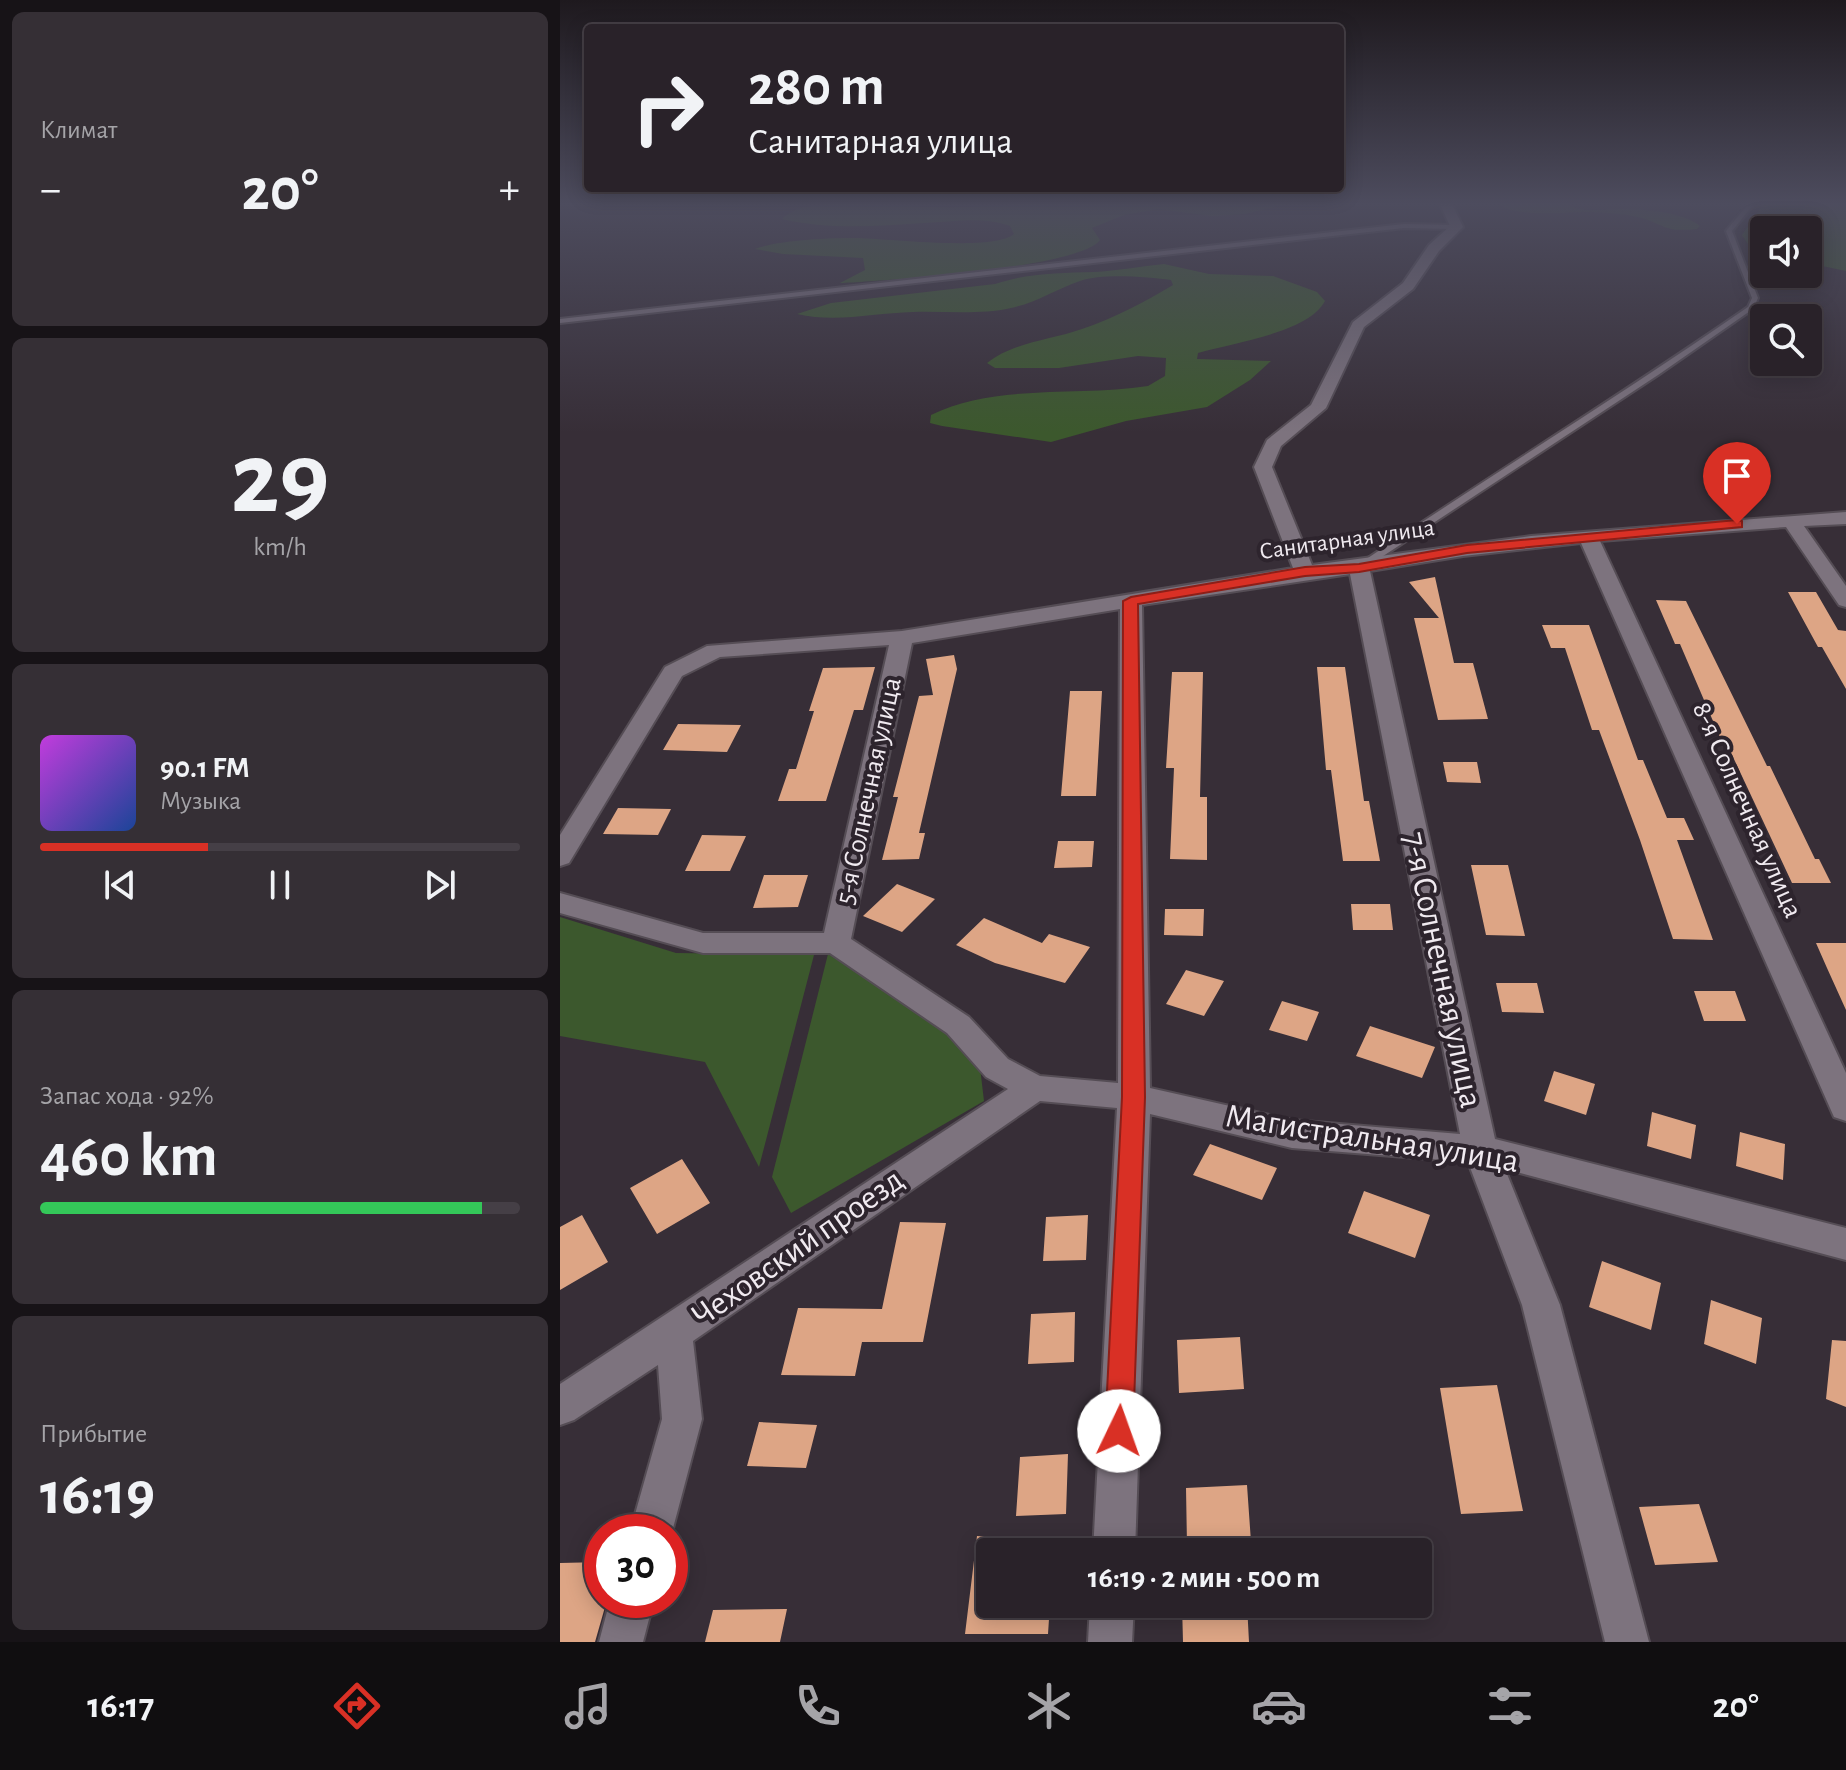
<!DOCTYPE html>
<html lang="ru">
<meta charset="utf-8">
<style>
:root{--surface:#292229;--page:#352f35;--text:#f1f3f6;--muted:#a5a4a8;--line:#453f46;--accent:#d93025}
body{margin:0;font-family:"Alegreya Sans",sans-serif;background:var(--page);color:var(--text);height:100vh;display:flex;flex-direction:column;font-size:30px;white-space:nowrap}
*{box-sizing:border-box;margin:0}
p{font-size:26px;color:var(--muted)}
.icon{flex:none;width:44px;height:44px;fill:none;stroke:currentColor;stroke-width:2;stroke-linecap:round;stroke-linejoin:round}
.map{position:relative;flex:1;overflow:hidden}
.sheet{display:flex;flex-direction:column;gap:12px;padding:12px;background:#171317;width:560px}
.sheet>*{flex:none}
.guide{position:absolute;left:24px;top:24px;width:760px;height:168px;border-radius:8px;box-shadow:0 4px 20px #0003,0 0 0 2px var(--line);background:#292229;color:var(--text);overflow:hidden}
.fabs{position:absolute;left:1190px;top:216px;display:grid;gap:16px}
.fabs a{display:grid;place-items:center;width:72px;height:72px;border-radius:8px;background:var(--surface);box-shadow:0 4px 20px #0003,0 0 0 2px var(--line);font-size:40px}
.speed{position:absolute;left:24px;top:1514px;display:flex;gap:16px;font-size:40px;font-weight:700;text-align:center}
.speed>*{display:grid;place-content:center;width:104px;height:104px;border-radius:50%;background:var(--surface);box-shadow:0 4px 20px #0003,0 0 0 2px var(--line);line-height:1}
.speed .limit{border:12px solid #d22;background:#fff;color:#111}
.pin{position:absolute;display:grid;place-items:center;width:68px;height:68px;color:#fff;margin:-82px -34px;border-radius:50% 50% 50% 0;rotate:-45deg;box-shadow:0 0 8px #0007}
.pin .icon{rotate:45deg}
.me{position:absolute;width:88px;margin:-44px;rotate:3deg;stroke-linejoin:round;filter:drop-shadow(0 0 6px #0008)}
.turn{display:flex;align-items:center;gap:28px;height:168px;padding:0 32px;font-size:36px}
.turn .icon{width:104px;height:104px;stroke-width:2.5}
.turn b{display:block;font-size:56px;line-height:68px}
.big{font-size:60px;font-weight:700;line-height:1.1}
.sheet .widget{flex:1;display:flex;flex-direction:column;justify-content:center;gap:12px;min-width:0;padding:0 28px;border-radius:12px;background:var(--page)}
.sheet .dial{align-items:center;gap:0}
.dial b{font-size:104px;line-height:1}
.song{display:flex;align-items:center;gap:24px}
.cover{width:96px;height:96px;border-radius:12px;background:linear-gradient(135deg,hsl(290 70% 55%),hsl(220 70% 35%))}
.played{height:8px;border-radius:4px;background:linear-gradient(90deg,var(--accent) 35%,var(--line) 35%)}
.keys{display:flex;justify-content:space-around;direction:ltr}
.heat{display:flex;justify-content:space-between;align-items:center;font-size:44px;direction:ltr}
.charge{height:12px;border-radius:6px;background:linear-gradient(90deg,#34c759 92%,var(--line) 0)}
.trip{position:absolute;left:416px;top:1538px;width:456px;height:80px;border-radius:8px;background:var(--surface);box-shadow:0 4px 20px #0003,0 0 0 2px var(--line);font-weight:700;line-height:80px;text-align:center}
.tab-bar{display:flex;height:128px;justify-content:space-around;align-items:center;background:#100e10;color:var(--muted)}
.tab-bar .icon{width:56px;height:56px}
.tab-bar .active{color:var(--accent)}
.tab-bar b{font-size:36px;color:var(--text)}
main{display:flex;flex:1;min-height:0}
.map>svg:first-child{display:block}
.green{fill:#3c582d}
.building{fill:#dda585}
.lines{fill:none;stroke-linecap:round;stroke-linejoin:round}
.lane-casing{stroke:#554d55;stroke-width:4}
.street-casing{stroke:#554d55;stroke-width:4}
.lane{fill:#7d737e;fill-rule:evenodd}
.street{fill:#7d737e;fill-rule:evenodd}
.route{fill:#d93025;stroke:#8d1f18;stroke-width:2}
.labels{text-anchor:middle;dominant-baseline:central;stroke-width:8;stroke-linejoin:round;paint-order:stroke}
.far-street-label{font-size:24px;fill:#f0eaf0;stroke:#2d242d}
.street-label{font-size:28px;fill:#f0eaf0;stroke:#2d242d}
.near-street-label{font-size:34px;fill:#f0eaf0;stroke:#2d242d}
</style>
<main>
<section class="sheet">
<div class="widget"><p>Климат</p>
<div class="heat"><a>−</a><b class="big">20°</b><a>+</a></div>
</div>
<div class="widget dial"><b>29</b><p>km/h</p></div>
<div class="widget">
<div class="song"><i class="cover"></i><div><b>90.1 FM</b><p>Музыка</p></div></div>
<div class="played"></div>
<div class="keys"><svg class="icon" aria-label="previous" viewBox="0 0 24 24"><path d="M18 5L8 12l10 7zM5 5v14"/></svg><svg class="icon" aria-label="pause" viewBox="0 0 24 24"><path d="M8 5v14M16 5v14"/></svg><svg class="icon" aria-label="next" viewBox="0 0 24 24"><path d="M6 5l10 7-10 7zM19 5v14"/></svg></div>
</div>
<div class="widget"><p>Запас хода · 92%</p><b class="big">460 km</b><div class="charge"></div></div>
<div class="widget"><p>Прибытие</p><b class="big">16:19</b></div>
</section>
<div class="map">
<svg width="1286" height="1642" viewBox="0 0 1286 1642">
<rect width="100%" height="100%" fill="#372e37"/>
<!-- green -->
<path class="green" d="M311 204 391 208 453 204H726L685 214 652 216 598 209 564 215 532 228 540 240C520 268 322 281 280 283L305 270 303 258 223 254 195 249C220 240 266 238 294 238 325 238 432 252 454 234L450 226C423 216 392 222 364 223 316 226 269 230 222 219 242 199 284 204 311 204Z
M939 204H1008C1022 214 1042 209 1059 209 1081 209 1122 211 1140 226L1137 229C1105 232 1109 227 1082 218 1068 214 1047 213 1032 212 1009 211 957 219 939 204Z
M1203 204H1286V271L1248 263V230H1204V258L1194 253 1182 235Z
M604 264 649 274 713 276 757 292 765 301C748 333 672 343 638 353L637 359 711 361 690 380 647 407 566 421 491 442 382 426 370 423 371 415C436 383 518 397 588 386L605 376 606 358 578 356 499 368H435L427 363C453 342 491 340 522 329 554 318 585 302 613 285L611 280C588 277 542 273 520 281 496 289 476 303 451 308 420 315 385 311 353 312 314 313 276 323 237 314L271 303 435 284C468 273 500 273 534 272 557 271 581 266 604 264Z
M0 917 116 953 254 955 199 1167 145 1062 0 1036Z
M268 954 392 1034 420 1067 424 1101 231 1213 212 1177Z"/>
<!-- building -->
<path class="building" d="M875 577 894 663H913L928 719 878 720 854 618H879L849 582Z
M1228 592H1256L1278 630 1286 631V689L1262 647H1258Z
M1096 600 1126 601 1207 766H1210L1255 859H1259L1271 883H1232L1166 742H1162L1120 644H1115Z
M982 625H1029L1078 760H1083L1107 818H1124L1134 840H1117L1153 940 1113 939 1080 840 1039 730H1032L1005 648H991Z
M394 655 397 669 359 833H365L359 859 322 860 338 797H333L359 696 373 695 366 659Z
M315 667 303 710H294L266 801H218L229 769H236L254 711H249L263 668Z
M757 667H785L804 801H809L820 861H783L771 770H766Z
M612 672H643L640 797H647V860L610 859 614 768H606Z
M510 691H542L536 796H501Z
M118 724 181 725 167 752 103 750Z
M883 762H917L921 783 887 782Z
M58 808 111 809 98 835 43 834Z
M142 835 186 836 170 871H125Z
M498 841H534L532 867 494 868Z
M911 865H948L965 936 926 935Z
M204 875H248L238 907 193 908Z
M337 884 375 899 342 932 303 916Z
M791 904H830L833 930H793Z
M605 909H644L643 936 604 935Z
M424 918 482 943 489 934 530 947 505 983 435 963 396 945Z
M1256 943H1286V1010L1267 968Z
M626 970 664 981 644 1016 606 1004Z
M936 983H977L984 1013 942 1012Z
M1134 991H1175L1186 1021H1144Z
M722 1001 759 1012 747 1041 709 1030Z
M810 1026 875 1047 862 1078 796 1056Z
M994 1071 1035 1084 1026 1115 984 1101Z
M1092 1112 1136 1125 1131 1159 1087 1146Z
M1180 1132 1225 1144 1223 1180 1176 1166Z
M650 1144 717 1168 702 1200 633 1175Z
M122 1159 150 1203 97 1234 70 1188Z
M804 1191 870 1215 855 1258 788 1233Z
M22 1215 48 1262 0 1290V1227Z
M528 1215 526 1260 483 1261 486 1217Z
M340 1222 386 1223 363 1342H302L295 1376 221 1375 238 1308 322 1309Z
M1042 1261 1101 1283 1091 1330 1029 1307Z
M1151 1300 1202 1318 1196 1364 1144 1344Z
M515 1312 514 1362 468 1364 471 1314Z
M680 1337 684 1389 619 1393 617 1340Z
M1272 1340 1286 1341V1407L1266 1399Z
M937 1385 963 1511 901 1514 880 1388Z
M199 1422 257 1425 246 1468 187 1466Z
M508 1454 506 1514 456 1516 460 1457Z
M687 1485 691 1542 627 1545 626 1488Z
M1139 1504 1158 1562 1095 1565 1079 1507Z
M417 1536 430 1537V1604H490L488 1634H405Z
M42 1562V1600H47L35 1642H0V1563Z
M622 1604H687L689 1642H623Z
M227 1609 220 1642H145L153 1610Z"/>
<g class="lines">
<!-- lane casing -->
<g class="lane-casing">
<path id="lane" d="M1188 204H1194L1172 231 1198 298 1193 309 1098 375 808 566H802V562C930 476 1061 395 1188 307L1192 298 1166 231Z
M844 224 897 225 900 227 897 229 844 228 0 323V319Z"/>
</g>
<!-- street casing -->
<g class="street-casing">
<path id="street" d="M880 204H892L903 227 879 251 853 289 804 327 766 408 721 446 712 467 752 565 971 536 1286 512V524L1244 526 1286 586V607L1279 605 1226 527 1040 541 1286 1073V1121L1274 1117 1270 1108 1021 543 903 556 810 571 935 1139 1286 1228V1260L945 1169 1000 1305 1089 1642H1045L962 1305 908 1162 732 1148 590 1114 575 1552H533L557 1108 480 1101 133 1341 142 1419 112 1532 110 1537V1532H70L102 1419 98 1365 14 1420 0 1425V1384L448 1089 426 1077 387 1033 270 953H143L0 913V893L143 933H264L329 645 160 657 122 676 9 863 0 866V835L105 667 147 646 342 631 733 568 694 467 707 440 751 405 793 322 843 283 869 245 890 226ZM790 574 900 1134 732 1120 590 1088 582 605ZM560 609 558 1083 480 1076 448 1059 409 1017 291 939 352 643Z
M50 1600H94L83 1642H39Z
M530 1604H574L572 1642H528Z"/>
</g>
<!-- lane -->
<use href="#lane" class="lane"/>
<!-- street -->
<use href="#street" class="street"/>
</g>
<!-- sky -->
<linearGradient id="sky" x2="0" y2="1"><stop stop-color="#1e191e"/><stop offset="0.47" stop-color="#4d4c5e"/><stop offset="1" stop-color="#4d4c5e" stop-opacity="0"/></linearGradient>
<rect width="1286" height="433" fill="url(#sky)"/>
<!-- route -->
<path class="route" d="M1177 520 1182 521V527L907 553 799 572 745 576 578 604 585 1097 573 1431 569 1440 559 1444 550 1440 545 1431 562 1097 563 601 571 597 745 567 799 564 907 545Z"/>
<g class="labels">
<!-- far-street labels -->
<g class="far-street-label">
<text transform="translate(787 540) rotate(-8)">Санитарная улица</text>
</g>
<!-- street labels -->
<g class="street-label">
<text transform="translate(309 791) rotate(-78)">5-я Солнечная улица</text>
<text transform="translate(1187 810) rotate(66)">8-я Солнечная улица</text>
</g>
<!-- near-street labels -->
<g class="near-street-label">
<text transform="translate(882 970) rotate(78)">7-я Солнечная улица</text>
<text transform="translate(812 1139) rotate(9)">Магистральная улица</text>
<text transform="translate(238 1248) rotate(-35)">Чеховский проезд</text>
</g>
</g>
</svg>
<div class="fabs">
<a><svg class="icon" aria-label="sound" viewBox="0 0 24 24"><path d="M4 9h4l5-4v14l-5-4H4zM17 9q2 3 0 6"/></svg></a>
<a><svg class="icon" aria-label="search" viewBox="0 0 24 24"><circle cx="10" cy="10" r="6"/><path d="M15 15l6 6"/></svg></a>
</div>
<div class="speed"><div class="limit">30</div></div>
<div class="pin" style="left:1177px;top:524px;background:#d93025"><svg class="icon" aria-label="arrive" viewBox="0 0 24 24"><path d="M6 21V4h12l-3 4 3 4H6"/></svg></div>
<svg class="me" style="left:559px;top:1431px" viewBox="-20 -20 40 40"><circle r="19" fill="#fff"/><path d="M0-13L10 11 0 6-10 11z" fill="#d93025"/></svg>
<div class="trip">16:19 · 2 мин · 500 m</div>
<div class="guide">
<div class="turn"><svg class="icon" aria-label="right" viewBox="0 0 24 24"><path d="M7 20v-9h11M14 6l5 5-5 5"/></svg><div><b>280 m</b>Санитарная улица</div></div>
</div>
</div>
</main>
<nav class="tab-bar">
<b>16:17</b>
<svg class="icon active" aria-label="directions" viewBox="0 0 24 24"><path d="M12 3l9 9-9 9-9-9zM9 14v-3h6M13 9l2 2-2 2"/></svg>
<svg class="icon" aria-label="music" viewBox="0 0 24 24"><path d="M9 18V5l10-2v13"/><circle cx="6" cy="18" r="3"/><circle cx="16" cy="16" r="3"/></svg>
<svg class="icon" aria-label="phone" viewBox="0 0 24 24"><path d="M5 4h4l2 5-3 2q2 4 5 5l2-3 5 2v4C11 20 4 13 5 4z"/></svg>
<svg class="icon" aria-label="climate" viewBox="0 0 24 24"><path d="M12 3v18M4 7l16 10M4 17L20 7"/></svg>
<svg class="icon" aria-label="car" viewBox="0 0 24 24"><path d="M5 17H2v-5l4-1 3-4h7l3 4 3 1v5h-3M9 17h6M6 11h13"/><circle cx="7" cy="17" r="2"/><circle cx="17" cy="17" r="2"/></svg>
<svg class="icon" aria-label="filters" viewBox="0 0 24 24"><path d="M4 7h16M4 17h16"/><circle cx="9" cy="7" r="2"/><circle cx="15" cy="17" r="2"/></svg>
<b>20°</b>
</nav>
